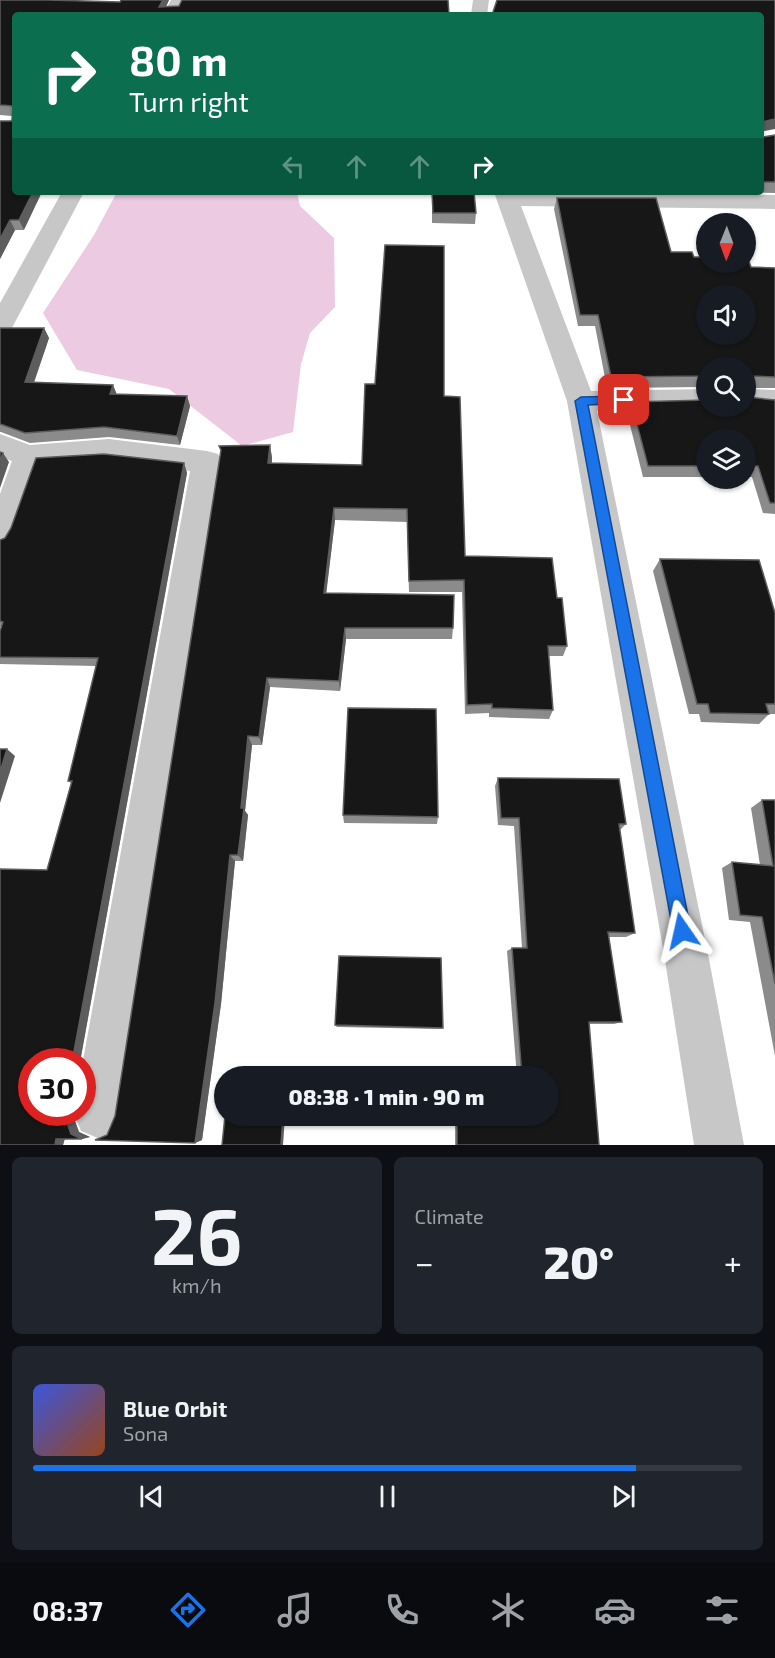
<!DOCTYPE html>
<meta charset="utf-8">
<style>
:root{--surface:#171b24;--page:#20242c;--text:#f1f3f6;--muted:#9ea1a6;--line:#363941;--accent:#1a73e8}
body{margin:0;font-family:"Exo 2",sans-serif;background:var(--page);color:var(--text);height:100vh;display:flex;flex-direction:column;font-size:22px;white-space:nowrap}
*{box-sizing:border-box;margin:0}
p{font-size:20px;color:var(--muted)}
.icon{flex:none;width:33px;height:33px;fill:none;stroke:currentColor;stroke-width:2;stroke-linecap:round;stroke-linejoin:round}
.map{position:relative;height:1145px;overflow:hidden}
.details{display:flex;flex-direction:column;gap:12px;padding:12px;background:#0d0f14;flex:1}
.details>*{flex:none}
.guide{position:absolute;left:12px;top:12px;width:752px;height:183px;border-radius:6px;box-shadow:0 2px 4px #0004;background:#0b6e4f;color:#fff;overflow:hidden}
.needle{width:39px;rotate:181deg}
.buttons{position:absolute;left:696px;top:213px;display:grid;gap:12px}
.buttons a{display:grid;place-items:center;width:60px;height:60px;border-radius:50%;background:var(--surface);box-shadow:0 2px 4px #0004;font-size:30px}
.speed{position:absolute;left:18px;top:1048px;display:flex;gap:12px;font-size:30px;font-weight:700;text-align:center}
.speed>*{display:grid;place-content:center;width:78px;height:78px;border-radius:50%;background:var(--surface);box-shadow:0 2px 4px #0004;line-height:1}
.speed .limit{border:9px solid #d22;background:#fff;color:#111}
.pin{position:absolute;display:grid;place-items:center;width:51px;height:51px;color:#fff;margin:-26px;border-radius:12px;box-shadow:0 3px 9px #0006}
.me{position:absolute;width:66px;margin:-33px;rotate:349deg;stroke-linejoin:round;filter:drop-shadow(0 0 4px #0008)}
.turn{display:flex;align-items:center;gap:21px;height:126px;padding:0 18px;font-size:27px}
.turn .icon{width:78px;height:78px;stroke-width:2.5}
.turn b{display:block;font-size:42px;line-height:51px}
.lanes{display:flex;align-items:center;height:57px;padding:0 18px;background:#0003;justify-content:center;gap:30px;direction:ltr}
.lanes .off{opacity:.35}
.big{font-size:45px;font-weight:800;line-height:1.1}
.details .widget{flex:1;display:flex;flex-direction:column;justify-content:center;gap:9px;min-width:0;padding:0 21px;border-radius:9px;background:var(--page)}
.details .dial{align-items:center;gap:0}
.dial b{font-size:78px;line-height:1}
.song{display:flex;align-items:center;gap:18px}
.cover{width:72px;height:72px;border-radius:9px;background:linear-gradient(135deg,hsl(230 70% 55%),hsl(20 70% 35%))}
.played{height:6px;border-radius:3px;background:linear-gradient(90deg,var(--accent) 85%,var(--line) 85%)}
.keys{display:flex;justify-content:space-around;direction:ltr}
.heat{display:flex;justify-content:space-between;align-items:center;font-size:33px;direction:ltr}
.details .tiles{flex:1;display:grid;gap:12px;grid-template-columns:1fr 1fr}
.widget:last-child{grid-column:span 2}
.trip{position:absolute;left:214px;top:1066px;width:345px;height:60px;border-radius:30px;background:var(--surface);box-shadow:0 2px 4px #0004;font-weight:800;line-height:60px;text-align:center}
.tabs{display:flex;height:96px;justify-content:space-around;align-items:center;background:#090b0e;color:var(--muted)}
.tabs .icon{width:42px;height:42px}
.tabs .on{color:var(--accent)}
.tabs b{font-size:27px;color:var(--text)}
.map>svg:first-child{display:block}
.water{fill:#eccae2}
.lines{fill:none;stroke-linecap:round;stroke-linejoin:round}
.minor{fill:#c7c7c7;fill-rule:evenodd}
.wall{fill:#8b8b8b}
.shaded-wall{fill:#5d5d5d}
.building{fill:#171717;stroke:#5d5d5d;stroke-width:1.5;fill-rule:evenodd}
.route{fill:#1a73e8;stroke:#114b97;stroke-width:1.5}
</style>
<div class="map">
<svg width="775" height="1145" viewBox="0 0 775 1145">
<rect width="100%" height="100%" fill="#fff"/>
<!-- water -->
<path class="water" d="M117 192H297L300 206 334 238 335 307 310 333 301 364 293 432 242 446 169 389 77 370 43 313 94 235Z"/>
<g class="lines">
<!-- minor -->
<path class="minor" d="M171 0H187L179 15H163Z
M473 0H489L487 15H471Z
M62 192H84L13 326 9 332 0 335V303Z
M494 192 775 195V209L521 206 591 391 706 389V406H714L706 409 597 411 708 954 744 1145H694L664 954 567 401Z
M746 389 775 390V410L738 406H746Z
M0 434 30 445 109 439 207 451 218 454 222 462 122 1114 115 1131 98 1138 81 1131 74 1114 82 1113V1066L190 471 109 461 40 466 16 536 11 545 0 549V494L12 461 0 457Z"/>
</g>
<!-- wall -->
<path class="wall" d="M0 0 120 2 169 0 166 7 448 0 15 15 24 230H15L0 259V121H12V116L0 115Z
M760 15 763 137 775 135V193L705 192H760Z
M432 192H474L476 213 475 224 432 223Z
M557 198 671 252 694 257 751 267 775 268V388H750V393L747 397 775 400V514L763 513 752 477H746V440H706V477H643L627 413 631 402 746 406V368H706V387L607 388 595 326H578L554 209Z
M0 328H44L49 338 34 383 113 385 117 395 187 396 190 406 180 445 109 437 30 443 1 432H0Z
M444 396 465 556 557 598 567 646 563 656H549L553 710 549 719 489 717V713L465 714 462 592H409L407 522 335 520 326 593 453 628 452 639H346L340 691 270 687 262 745H252L245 811 248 815 243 861H235L221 1004 202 1140 195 1143 115 1116 270 445 272 458V463L362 465Z
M104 454 184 463 187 473 80 1062H32V1113H72L79 1132 90 1137 82 1139H65L63 1145H0V869L47 870 71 783 68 781 96 666 0 664V631L2 627H0V540L5 538 11 528 36 458Z
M660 559 775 613V714H769L759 724 701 722 699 714H689L653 571Z
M498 778 626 824 620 830 635 933 626 937H609L622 1022 614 1024H589L599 1145H455V1116H549V1077H517L507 951 512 948H522L514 826 498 825 495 786Z
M762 800H775V1056L750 922 729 920 722 868 732 862 760 865 751 808Z
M343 815 438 817 437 824 344 823Z
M335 1025 443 1028 441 1029 337 1027Z"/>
<!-- shaded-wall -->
<path class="shaded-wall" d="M163 0H169L162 15 159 7Z
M775 119V129L760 132 762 122Z
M33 192H42L24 230 19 220Z
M10 220 15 230 0 259V239Z
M44 328 49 338 30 393 25 382Z
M113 385 117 395 110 394Z
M187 396 190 406 180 445 177 436Z
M270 445 272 458 271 475 268 463Z
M3 453 9 462 0 488V461Z
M184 463 187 473 80 1062H72Z
M334 508 335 520 325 604 324 593Z
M345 628 346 639 340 691 339 681Z
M267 678 270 687 262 745 259 737Z
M248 736 252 745 245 811 248 815 243 861 238 855 241 808Z
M7 749 15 756 0 803V772Z
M230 855 235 861 221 1004 202 1140 195 1143Z
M72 1113 79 1132 90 1137 82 1139 71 1134 64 1114Z
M283 1116H285L283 1145H281Z
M65 1137 63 1145H55L56 1139Z"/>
<!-- building -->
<path class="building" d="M0 0H49L120 2 121 0H163L159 7 179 6 182 0H448L449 15H15V192H33L19 220H10L0 239V121H12L13 106 0 105Z
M497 0H775V119L762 122 763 137 775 135V182H760V15H492Z
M432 192H474L476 213H433Z
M557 198H656L671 252H692L694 257H706V262H746V259H748L751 267 775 268V377L750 376V393H746V368H706V376L611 377 598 315H580ZM706 296H746V334H706Z
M385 245 444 246V396L460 397 465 556 552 558 557 598H562L567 646H548L553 710 492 708V704L467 705 464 580 409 581 407 509 334 508 324 593 454 595 453 628H345L339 681 267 678 259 737 248 736 241 808H244L238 855H230L215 1003 195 1143 95 1140 107 1135 115 1116 221 450 219 446 270 445 268 463 362 465 365 384H375Z
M0 328H44L25 382 113 385 110 394 187 396 177 436 104 427 25 433 0 424Z
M746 397 775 400V503H770L758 466H746V440H706V466H648L631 402 706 400V406H746Z
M0 452 3 453 0 461Z
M104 454 184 463 72 1062H32V1113H69L64 1114 71 1134 82 1139H56L55 1145H0V869L47 870 72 781H68L98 658 0 657V631L3 622 0 621V540L5 538 11 528 36 458Z
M660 559 759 560 775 613V704H766L769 714 710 713 708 704H697Z
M348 708 436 709 438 817 343 815Z
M0 749H7L0 772Z
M498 778 619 779 626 824H619L635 933 608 932 622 1022H589L599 1145H457V1116H549V1077H522L512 948H527L519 818H501Z
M762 800H775V984L762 917 740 915 732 862 773 866Z
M339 956 441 958 443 1028 335 1025Z
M225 1116H283L281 1145H222Z"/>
<!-- route -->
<path class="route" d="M624 396 630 400 628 403 588 405 691 931 688 937 682 940 676 937 673 931 575 401 581 397Z"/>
</svg>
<div class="buttons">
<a><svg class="needle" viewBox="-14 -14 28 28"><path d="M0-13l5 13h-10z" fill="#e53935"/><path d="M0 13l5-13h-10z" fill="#9ea1a6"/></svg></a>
<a><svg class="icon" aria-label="sound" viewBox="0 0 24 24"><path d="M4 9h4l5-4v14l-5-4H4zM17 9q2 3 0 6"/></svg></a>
<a><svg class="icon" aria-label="search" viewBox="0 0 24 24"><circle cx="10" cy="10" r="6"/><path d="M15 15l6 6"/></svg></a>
<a><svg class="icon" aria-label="layers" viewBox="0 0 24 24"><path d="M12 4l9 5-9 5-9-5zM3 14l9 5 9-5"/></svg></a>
</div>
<div class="speed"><div class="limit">30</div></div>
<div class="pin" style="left:624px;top:400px;background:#d93025"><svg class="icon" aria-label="arrive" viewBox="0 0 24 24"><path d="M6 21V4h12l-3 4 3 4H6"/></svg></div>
<svg class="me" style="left:682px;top:931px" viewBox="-20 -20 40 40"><path d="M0-17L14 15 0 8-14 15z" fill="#1a73e8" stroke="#fff" stroke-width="4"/></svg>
<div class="trip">08:38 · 1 min · 90 m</div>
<div class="guide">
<div class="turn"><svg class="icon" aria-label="right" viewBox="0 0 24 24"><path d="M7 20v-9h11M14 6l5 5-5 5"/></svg><div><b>80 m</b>Turn right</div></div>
<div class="lanes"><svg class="icon off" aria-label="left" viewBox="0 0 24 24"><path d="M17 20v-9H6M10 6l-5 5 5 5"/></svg><svg class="icon off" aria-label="ahead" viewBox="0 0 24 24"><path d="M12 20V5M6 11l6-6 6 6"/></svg><svg class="icon off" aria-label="ahead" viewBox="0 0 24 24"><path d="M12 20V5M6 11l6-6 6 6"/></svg><svg class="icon" aria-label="right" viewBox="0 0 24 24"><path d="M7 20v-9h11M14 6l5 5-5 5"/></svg></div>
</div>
</div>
<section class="details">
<div class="tiles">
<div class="widget dial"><b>26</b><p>km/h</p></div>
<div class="widget"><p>Climate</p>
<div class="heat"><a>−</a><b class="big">20°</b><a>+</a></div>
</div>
<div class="widget">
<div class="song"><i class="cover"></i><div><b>Blue Orbit</b><p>Sona</p></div></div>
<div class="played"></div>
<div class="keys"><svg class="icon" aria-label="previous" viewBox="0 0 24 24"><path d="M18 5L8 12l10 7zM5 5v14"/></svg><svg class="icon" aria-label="pause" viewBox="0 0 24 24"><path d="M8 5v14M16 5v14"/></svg><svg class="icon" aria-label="next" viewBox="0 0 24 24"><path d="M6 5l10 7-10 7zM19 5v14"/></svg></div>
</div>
</div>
</section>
<nav class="tabs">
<b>08:37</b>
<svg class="icon on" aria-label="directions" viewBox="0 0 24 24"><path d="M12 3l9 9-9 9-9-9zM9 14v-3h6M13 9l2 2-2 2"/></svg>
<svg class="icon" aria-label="music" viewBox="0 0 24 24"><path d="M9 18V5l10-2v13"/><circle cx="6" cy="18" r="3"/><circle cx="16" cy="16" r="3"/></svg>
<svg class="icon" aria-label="phone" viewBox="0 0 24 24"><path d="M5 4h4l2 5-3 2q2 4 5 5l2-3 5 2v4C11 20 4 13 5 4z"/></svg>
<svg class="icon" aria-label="climate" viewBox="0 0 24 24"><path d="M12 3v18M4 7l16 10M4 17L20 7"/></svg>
<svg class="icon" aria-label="car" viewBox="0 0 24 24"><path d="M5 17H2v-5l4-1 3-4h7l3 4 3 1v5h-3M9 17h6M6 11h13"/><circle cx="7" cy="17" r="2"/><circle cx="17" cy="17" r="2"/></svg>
<svg class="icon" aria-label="filters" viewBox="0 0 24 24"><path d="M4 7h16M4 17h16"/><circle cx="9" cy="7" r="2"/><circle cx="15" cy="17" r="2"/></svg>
</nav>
